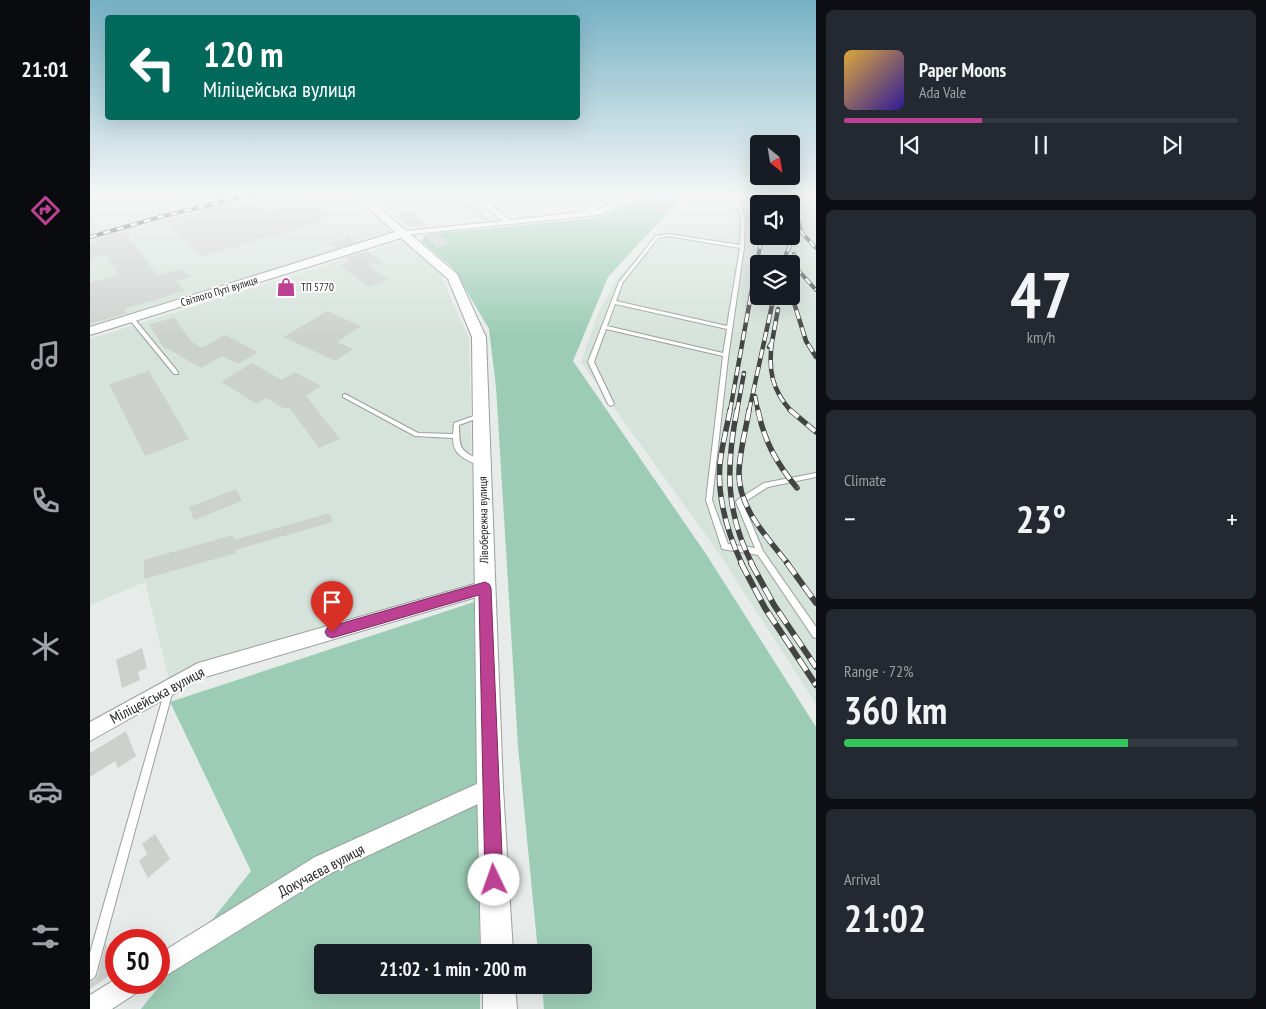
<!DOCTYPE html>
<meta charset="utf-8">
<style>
:root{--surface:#171b24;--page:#242831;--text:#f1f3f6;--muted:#9ea1a6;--line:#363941;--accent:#bd4192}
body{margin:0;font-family:"PT Sans Narrow",sans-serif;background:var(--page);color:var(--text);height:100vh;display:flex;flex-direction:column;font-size:19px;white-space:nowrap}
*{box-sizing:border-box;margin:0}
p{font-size:16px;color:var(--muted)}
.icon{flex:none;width:28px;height:28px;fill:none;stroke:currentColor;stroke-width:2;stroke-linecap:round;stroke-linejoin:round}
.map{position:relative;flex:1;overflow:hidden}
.panel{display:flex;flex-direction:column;gap:10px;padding:10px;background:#0d0f14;width:450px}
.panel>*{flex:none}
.hud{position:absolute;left:15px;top:15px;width:475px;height:105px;border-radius:5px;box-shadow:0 5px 20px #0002;background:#00695c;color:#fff;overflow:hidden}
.needle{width:32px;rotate:150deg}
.controls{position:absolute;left:660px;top:135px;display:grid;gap:10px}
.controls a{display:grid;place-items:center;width:50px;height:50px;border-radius:5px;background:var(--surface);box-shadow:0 5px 20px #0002;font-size:25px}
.speed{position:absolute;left:15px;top:929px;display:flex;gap:10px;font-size:25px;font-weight:700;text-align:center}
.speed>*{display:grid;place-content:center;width:65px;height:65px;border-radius:50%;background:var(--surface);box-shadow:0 5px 20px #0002;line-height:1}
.speed .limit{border:8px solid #d22;background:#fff;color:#111}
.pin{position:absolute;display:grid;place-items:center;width:42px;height:42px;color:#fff;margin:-51px -21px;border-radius:50% 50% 50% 0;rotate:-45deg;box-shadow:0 0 5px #0007}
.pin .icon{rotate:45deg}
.me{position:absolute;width:55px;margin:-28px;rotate:357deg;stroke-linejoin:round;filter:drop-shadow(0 0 4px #0008)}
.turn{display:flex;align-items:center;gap:18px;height:105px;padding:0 15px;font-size:22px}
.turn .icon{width:65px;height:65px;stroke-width:2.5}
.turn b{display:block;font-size:35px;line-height:42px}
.big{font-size:38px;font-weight:700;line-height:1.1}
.panel .card{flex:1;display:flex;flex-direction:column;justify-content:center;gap:8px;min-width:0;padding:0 18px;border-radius:8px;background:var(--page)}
.panel .dial{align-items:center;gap:0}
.dial b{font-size:65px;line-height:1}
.song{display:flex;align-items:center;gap:15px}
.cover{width:60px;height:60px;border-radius:8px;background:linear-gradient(135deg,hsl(40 70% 55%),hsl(250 70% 35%))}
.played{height:5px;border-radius:2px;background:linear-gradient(90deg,var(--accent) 35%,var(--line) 35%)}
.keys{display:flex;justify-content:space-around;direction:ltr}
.heat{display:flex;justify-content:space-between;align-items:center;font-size:28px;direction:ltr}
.charge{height:8px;border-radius:4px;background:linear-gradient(90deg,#34c759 72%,var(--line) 0)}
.trip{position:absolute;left:224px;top:944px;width:278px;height:50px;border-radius:5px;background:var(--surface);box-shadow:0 5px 20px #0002;font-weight:700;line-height:50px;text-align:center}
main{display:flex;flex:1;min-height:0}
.tabs{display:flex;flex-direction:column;width:90px;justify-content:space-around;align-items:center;background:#090b0e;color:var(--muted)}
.tabs .icon{width:35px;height:35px}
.tabs .active{color:var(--accent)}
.tabs b{font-size:22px;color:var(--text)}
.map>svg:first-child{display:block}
.built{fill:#d6e3dc;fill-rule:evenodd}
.green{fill:#9cccb5}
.building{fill:#ccd1ce}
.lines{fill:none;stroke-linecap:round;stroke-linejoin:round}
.service-casing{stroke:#9a9f9d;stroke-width:2}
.minor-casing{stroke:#9a9f9d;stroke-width:2}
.secondary-casing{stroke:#9a9f9d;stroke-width:2}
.service{fill:#fff;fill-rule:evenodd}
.minor{fill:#fff;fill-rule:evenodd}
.secondary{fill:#fff;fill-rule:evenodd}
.rail-far3-casing{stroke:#424544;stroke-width:4}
.rail-far2-casing{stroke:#424544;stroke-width:4.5}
.rail-far1-casing{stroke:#424544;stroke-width:5.5}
.rail-casing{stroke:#424544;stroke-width:6}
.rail-far3{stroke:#fff;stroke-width:2.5;stroke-dasharray:7;stroke-linecap:butt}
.rail-far2{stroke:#fff;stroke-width:3;stroke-dasharray:9;stroke-linecap:butt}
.rail-far1{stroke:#fff;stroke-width:4;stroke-dasharray:11;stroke-linecap:butt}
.rail{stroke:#fff;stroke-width:4.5;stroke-dasharray:14;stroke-linecap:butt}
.route{fill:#bd4192;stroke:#7b2a5f}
.labels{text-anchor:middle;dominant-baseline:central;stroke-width:4;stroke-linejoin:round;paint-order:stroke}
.far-poi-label{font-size:11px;fill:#1f2120;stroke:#fff;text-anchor:start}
.far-street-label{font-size:11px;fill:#1f2120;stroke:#fff}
.street-label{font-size:12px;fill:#1f2120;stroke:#fff}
.near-street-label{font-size:15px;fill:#1f2120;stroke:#fff}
</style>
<main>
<nav class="tabs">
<b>21:01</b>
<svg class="icon active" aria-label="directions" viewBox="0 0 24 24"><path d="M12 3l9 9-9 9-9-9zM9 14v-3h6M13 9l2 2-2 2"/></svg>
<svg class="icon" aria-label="music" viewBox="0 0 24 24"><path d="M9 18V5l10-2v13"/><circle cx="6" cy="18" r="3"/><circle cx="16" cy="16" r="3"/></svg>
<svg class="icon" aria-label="phone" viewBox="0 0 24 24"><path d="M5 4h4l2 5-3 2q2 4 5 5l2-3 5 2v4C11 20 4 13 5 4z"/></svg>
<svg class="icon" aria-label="climate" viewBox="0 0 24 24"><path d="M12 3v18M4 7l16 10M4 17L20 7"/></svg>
<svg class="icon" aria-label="car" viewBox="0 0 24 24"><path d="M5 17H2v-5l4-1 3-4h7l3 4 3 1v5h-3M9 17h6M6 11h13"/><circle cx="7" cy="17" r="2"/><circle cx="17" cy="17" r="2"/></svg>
<svg class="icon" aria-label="filters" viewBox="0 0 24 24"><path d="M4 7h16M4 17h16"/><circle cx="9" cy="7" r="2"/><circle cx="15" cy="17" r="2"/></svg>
</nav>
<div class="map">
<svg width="726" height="1009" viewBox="0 0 726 1009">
<rect width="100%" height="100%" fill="#e7ecea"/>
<!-- built -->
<path class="built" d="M0 195H260L305 233 0 326Z
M612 195H726V704L628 552 491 362 508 313 527 279 600 200ZM669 204H701V236H669ZM669 264H701V296H669Z
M316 240 347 267 379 339 385 585 79 680 55 582 0 605V339Z"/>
<!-- green -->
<path class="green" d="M560 195H594L518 277 483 361 616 554 726 727V1009H454L452 985H492V952H448L428 746 406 387 399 329 363 268 332 242 334 236 349 233 506 218Z
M384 602 390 952H232V985H390V1009H51L161 871 80 702Z"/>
<!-- building -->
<path class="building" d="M160 200 175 212 209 203 218 210 227 208 236 215 228 218 234 222 111 256 95 239 92 240 76 220 118 210 116 208 133 204 135 206Z
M385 200 398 221H393L370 203Z
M321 211 339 225H337L339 227H320L305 215Z
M35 232 67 275 93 269 101 277 86 281 94 291 34 309 37 313 0 324V283L29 275 16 255 0 259V245L8 243 5 239Z
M347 234 361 244 348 248 334 235Z
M259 237 266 242 245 249 239 243Z
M277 251 292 262 280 266 299 280 279 287 250 265 261 261 256 257Z
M237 311 271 326 247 342 263 349 245 361 194 337Z
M84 317 101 341 112 348 135 335 168 352 148 364 132 356 111 368 77 348 75 349 59 325Z
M162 363 192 380 205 372 231 386 216 396 250 439 229 448 199 407 195 409 176 398 167 404 131 382Z
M59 371 99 439 55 456 19 384Z
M146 489 152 501 104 520 99 507Z
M240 513 243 522 145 550 146 553 54 579V560L143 535 144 540Z
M52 648 57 668 48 672 50 680 32 688 26 660Z
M36 731 46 756 28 768 25 761 0 777V753Z
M65 834 80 859 58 878 49 861 57 854 52 844Z
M16 943 23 973 0 989V982L5 980 8 974Z"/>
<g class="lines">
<!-- service casing -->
<g class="service-casing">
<path id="service" d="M530 195H534L530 201 509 205 507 204 528 199Z
M643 195H647L655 218 654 248 638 358 622 500 638 544 665 548 646 502 647 500 674 483 726 473V477L678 487 653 503 673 551 726 627V638L723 637 668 555 632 549 616 500 633 356 516 329 504 362 524 404 521 406 518 404 498 362 529 282 566 236 578 234 650 245 651 218ZM578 236 650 248 637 326 526 301 533 282 568 238ZM525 304 637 329 633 353 517 326Z
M39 317H43L88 372V374H84L39 319Z
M255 394 328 433 363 434 364 423 389 414H393L394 415 393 416 369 425C369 451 371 451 393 461L394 463 393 465C385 465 371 458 366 451 364 447 363 443 363 438L325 436 253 397V395Z
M79 686 82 687 83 690 6 974 4 978 0 980V953L75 690 76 687Z"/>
</g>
<!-- minor casing -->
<g class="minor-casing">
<path id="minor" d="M382 195H389L420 220 493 212 504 204 490 195H498L512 202V206L504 211 544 195H554L508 215 315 235 311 233 315 231 412 221Z
M395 581 400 583 403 588 400 593 112 678 0 741V722L108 663Z
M400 778 407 781 410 788 407 795 241 873 77 975 69 979V954L225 857Z
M26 979V982H55L51 990 22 1009H0V995Z"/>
</g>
<!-- secondary casing -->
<g class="secondary-casing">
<path id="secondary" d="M264 195H275L315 230 319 231 320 234 367 274 396 337 413 788 423 952H391L387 788 382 337 358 279 311 238 0 335V327L305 232Z
M393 985H425L427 1009H393Z"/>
</g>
<!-- service -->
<use href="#service" class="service"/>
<!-- minor -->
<use href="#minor" class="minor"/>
<!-- secondary -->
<use href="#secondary" class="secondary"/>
<!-- rail-far3 casing -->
<g class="rail-far3-casing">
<path id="rail-far3" d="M675 195 680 204
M707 217 712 233 726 248
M0 237 70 217 160 195
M704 254 708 270 726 290
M691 264 699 248 706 214 702 195
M662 290 672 236"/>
</g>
<!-- rail-far2 casing -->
<g class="rail-far2-casing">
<path id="rail-far2" d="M701 293 716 341 726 357
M682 342C678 370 682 390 701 411
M679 347 682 342 688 309
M665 396 668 411
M640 411 662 289
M647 411 654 373
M659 411 684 296"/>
</g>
<!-- rail-far1 casing -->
<g class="rail-far1-casing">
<path id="rail-far1" d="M640 410C637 427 632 445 630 463 627 497 638 534 652 564
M647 410C636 466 635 511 662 564
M659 410C656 430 649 453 649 474 649 509 678 538 698 564
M668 410C674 441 687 464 707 488
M700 410 726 432"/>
</g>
<!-- rail casing -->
<g class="rail-casing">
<path id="rail" d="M651 563 675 608 726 685
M661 563 684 605 726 667
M697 563 726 603"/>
</g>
<!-- rail-far3 -->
<use href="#rail-far3" class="rail-far3"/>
<!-- rail-far2 -->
<use href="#rail-far2" class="rail-far2"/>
<!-- rail-far1 -->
<use href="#rail-far1" class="rail-far1"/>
<!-- rail -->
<use href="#rail" class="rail"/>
</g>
<!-- sky -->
<linearGradient id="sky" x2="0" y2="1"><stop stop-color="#75b1c4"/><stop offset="0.58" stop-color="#f4f6f6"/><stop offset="1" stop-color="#f4f6f6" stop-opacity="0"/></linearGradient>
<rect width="726" height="336" fill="url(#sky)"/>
<!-- route -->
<path class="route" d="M395 582 399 584 401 588 413 880 410 886 404 889 398 886 395 880 389 595 242 638 237 636 235 632 237 628 242 626Z"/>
<!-- icons -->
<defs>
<g id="shop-bare" transform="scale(1.5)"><path d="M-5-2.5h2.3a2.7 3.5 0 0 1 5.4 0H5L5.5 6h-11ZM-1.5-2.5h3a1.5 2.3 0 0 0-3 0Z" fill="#bd4192" stroke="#fff" stroke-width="2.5" paint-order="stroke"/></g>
</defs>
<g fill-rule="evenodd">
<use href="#shop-bare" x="196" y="287"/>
</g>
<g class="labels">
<!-- far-poi labels -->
<g class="far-poi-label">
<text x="211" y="287">ТП 5770</text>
</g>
<!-- far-street labels -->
<g class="far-street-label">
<text transform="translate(129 291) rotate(-17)">Світлого Путі вулиця</text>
</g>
<!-- street labels -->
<g class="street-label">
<text transform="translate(393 520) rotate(-91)">Лівобережна вулиця</text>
</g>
<!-- near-street labels -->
<g class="near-street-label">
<text transform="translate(67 695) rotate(-28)">Міліцейська вулиця</text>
<text transform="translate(231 870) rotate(-28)">Докучаєва вулиця</text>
</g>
</g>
</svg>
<div class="controls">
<a><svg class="needle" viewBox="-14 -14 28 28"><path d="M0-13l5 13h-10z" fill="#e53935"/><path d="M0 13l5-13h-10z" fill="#9ea1a6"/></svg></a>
<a><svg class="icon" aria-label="sound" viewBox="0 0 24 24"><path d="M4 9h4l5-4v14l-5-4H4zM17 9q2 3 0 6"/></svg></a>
<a><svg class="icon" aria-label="layers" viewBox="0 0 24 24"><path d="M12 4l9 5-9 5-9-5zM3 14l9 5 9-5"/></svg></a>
</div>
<div class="speed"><div class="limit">50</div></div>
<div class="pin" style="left:242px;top:632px;background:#d93025"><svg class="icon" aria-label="arrive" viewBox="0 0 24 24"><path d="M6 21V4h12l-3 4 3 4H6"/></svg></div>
<svg class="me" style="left:404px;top:880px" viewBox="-20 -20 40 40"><circle r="19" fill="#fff"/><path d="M0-13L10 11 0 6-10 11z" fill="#bd4192"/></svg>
<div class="trip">21:02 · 1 min · 200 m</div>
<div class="hud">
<div class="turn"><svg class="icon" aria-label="left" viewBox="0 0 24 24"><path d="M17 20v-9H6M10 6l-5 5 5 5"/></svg><div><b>120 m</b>Міліцейська вулиця</div></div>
</div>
</div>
<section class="panel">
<div class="card">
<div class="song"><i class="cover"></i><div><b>Paper Moons</b><p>Ada Vale</p></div></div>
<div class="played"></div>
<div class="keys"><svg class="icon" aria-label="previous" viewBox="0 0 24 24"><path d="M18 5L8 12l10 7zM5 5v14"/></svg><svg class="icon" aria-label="pause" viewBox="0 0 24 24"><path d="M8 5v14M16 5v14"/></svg><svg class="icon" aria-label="next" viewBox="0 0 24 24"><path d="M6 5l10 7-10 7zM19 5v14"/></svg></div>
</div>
<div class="card dial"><b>47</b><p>km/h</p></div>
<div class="card"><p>Climate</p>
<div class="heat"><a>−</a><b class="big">23°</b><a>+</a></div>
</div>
<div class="card"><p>Range · 72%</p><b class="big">360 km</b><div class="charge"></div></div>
<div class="card"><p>Arrival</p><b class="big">21:02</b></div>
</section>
</main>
